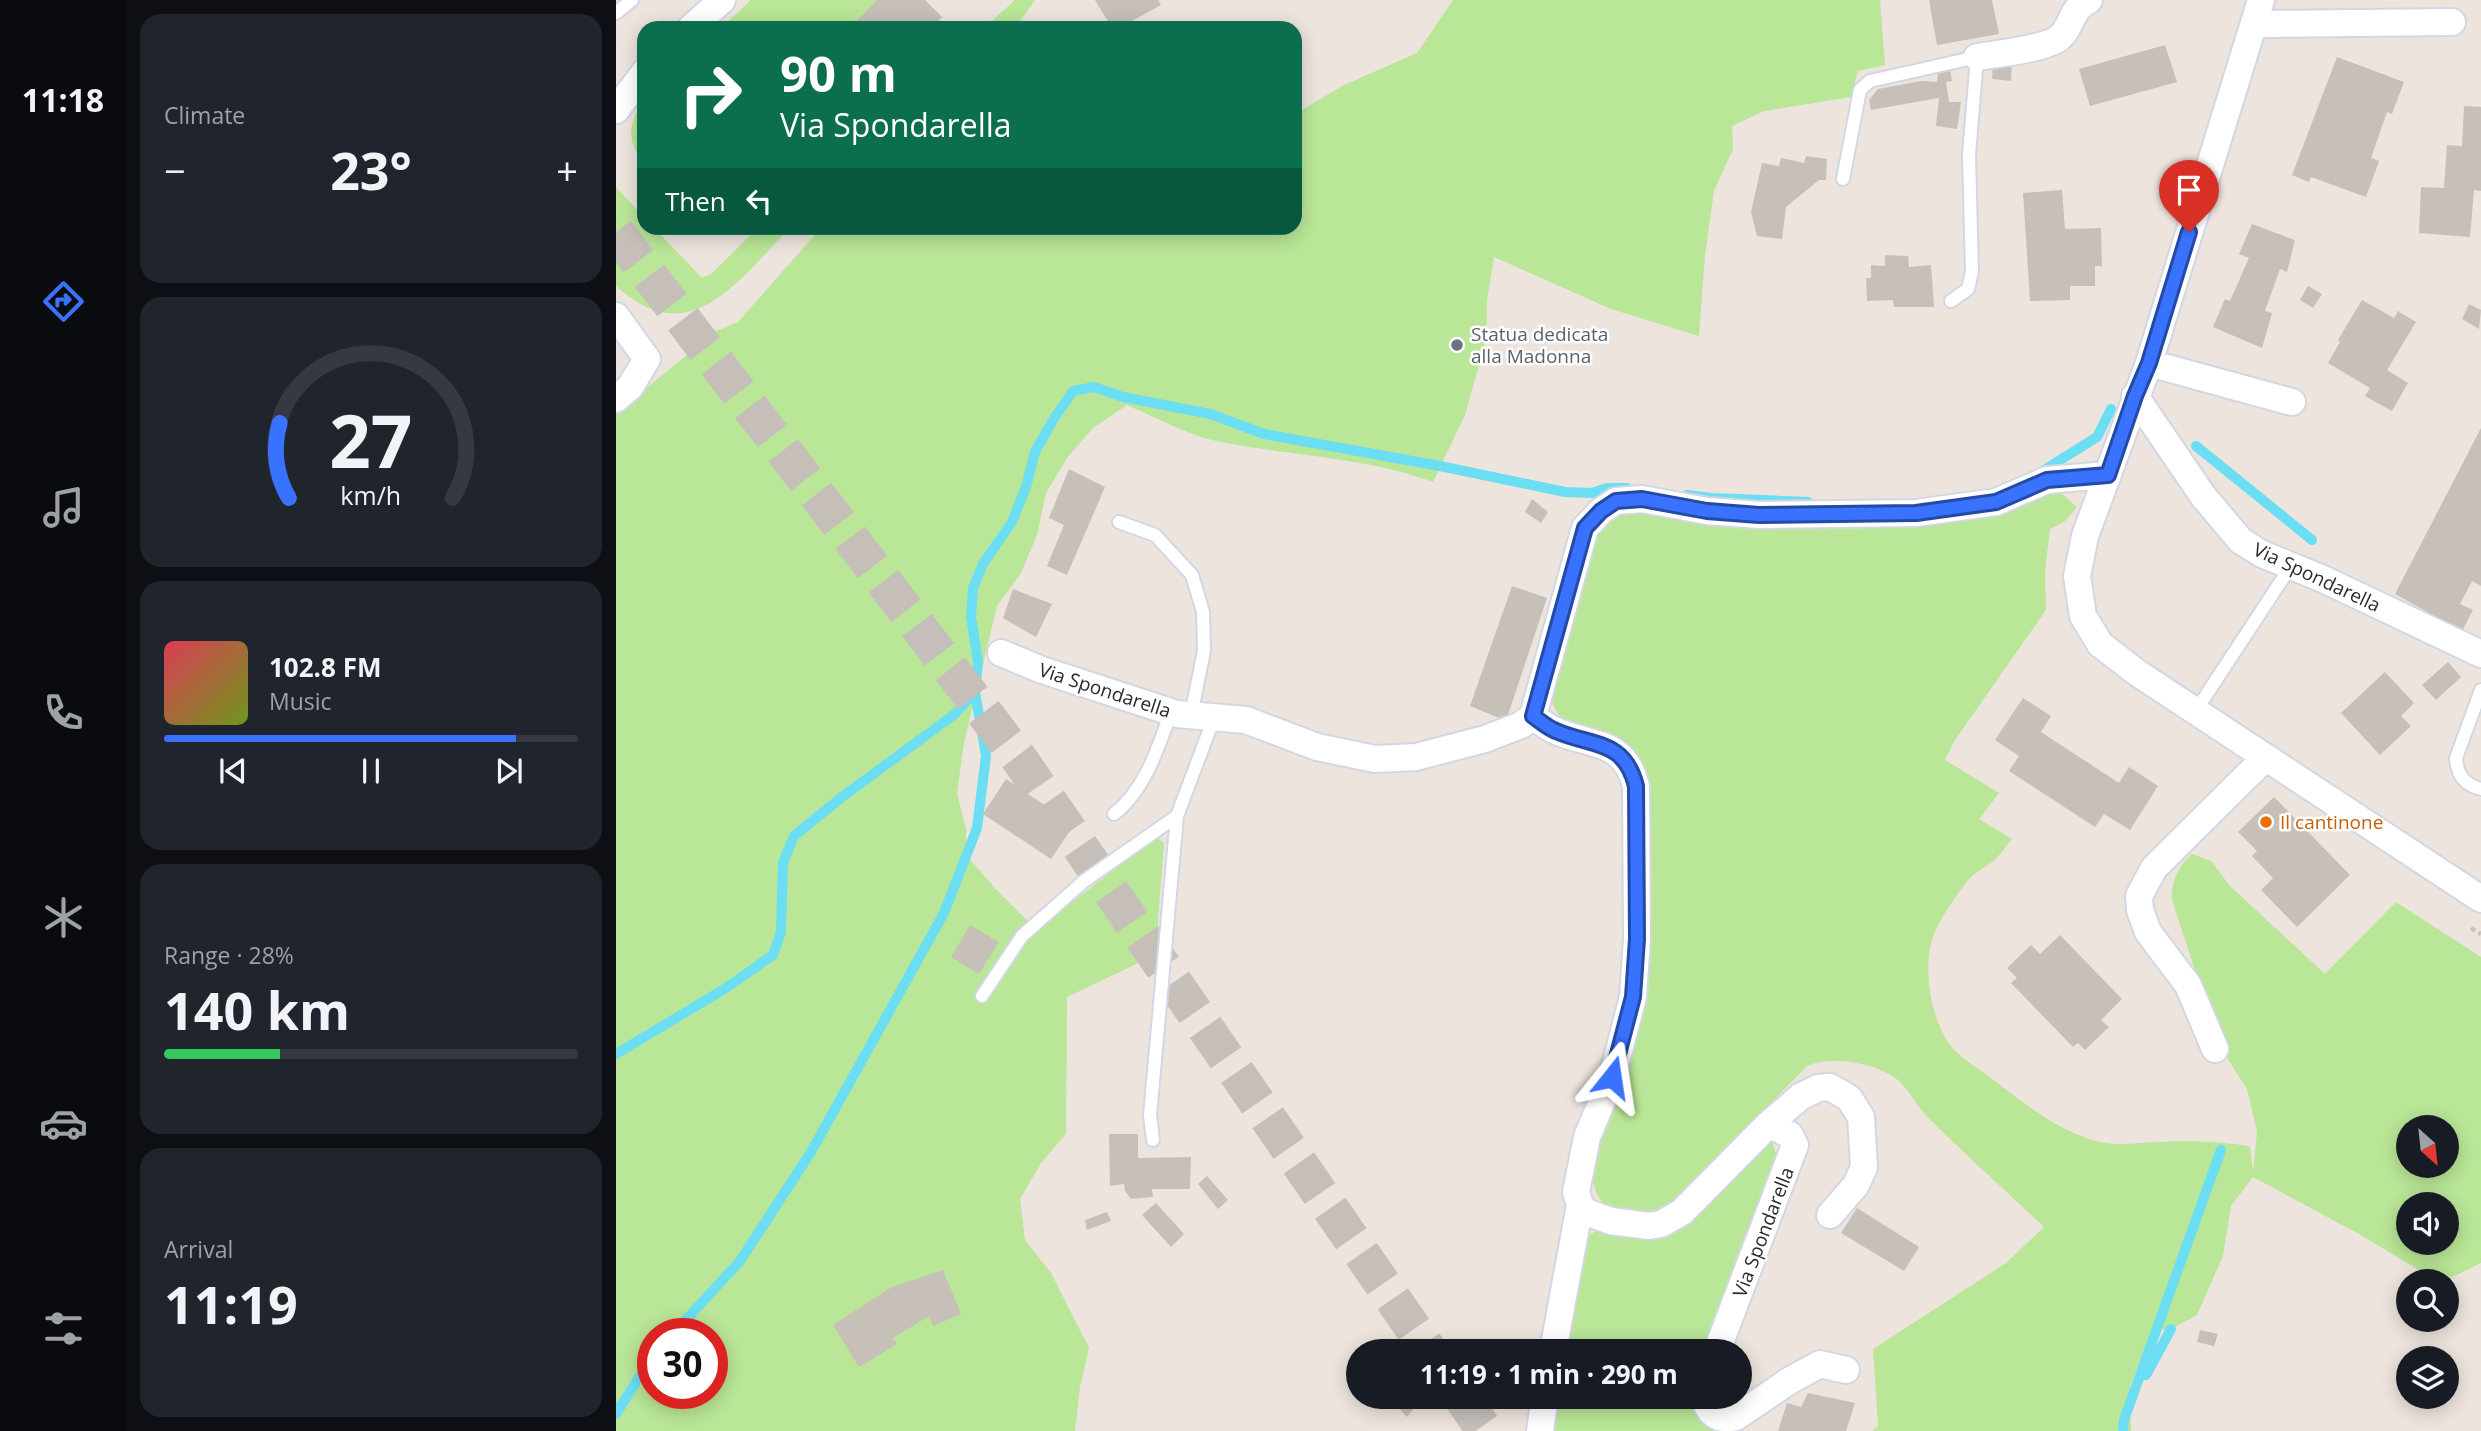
<!DOCTYPE html>
<meta charset="utf-8">
<style>
:root{--surface:#171b24;--page:#20242c;--text:#f1f3f6;--muted:#9ea1a6;--line:#363941;--accent:#3872ff}
body{margin:0;font-family:"Open Sans",sans-serif;background:var(--page);color:var(--text);height:100vh;display:flex;flex-direction:column;font-size:26px;white-space:nowrap}
*{box-sizing:border-box;margin:0}
p{font-size:23px;color:var(--muted)}
.icon{flex:none;width:38px;height:38px;fill:none;stroke:currentColor;stroke-width:2;stroke-linecap:round;stroke-linejoin:round}
.map{position:relative;flex:1;overflow:hidden}
.details{display:flex;flex-direction:column;gap:14px;padding:14px;background:#0d0f14;width:490px}
.details>*{flex:none}
.guide{position:absolute;left:21px;top:21px;width:665px;height:214px;border-radius:21px;box-shadow:0 4px 18px #0003;background:#0b6e4f;color:#fff;overflow:hidden}
.needle{width:46px;rotate:153deg}
.controls{position:absolute;left:1780px;top:1115px;display:grid;gap:14px}
.controls a{display:grid;place-items:center;width:63px;height:63px;border-radius:50%;background:var(--surface);box-shadow:0 4px 18px #0003;font-size:35px}
.speed{position:absolute;left:21px;top:1318px;display:flex;gap:14px;font-size:35px;font-weight:700;text-align:center}
.speed>*{display:grid;place-content:center;width:91px;height:91px;border-radius:50%;background:var(--surface);box-shadow:0 4px 18px #0003;line-height:1}
.speed .limit{border:10px solid #d22;background:#fff;color:#111}
.pin{position:absolute;display:grid;place-items:center;width:60px;height:60px;color:#fff;margin:-72px -30px;border-radius:50% 50% 50% 0;rotate:-45deg;box-shadow:0 0 7px #0007}
.pin .icon{rotate:45deg}
.me{position:absolute;width:77px;margin:-38px;rotate:15deg;stroke-linejoin:round;filter:drop-shadow(0 0 5px #0008)}
.turn{display:flex;align-items:center;gap:24px;height:147px;padding:0 28px;font-size:32px}
.turn .icon{width:91px;height:91px;stroke-width:2.5}
.turn b{display:block;font-size:49px;line-height:60px}
.then{display:flex;align-items:center;height:66px;padding:0 28px;background:#0003;gap:14px;font-size:26px}
.big{font-size:52px;font-weight:700;line-height:1.1}
.details .tile{flex:1;display:flex;flex-direction:column;justify-content:center;gap:10px;min-width:0;padding:0 24px;border-radius:21px;background:var(--page)}
.details .dial{align-items:center;gap:0}
.dial svg{height:182px;overflow:visible;fill:none;stroke:var(--line);stroke-width:7;stroke-linecap:round;text-anchor:middle}
.dial text{fill:var(--text);stroke:none}
.song{display:flex;align-items:center;gap:21px}
.cover{width:84px;height:84px;border-radius:10px;background:linear-gradient(135deg,hsl(350 70% 55%),hsl(80 70% 35%))}
.played{height:7px;border-radius:4px;background:linear-gradient(90deg,var(--accent) 85%,var(--line) 85%)}
.keys{display:flex;justify-content:space-around;direction:ltr}
.heat{display:flex;justify-content:space-between;align-items:center;font-size:38px;direction:ltr}
.charge{height:10px;border-radius:5px;background:linear-gradient(90deg,#34c759 28%,var(--line) 0)}
.trip{position:absolute;left:730px;top:1339px;width:406px;height:70px;border-radius:35px;background:var(--surface);box-shadow:0 4px 18px #0003;font-weight:700;line-height:70px;text-align:center}
main{display:flex;flex:1;min-height:0}
.tab-bar{display:flex;flex-direction:column;width:126px;justify-content:space-around;align-items:center;background:#090b0e;color:var(--muted)}
.tab-bar .icon{width:49px;height:49px}
.tab-bar .current{color:var(--accent)}
.tab-bar b{font-size:32px;color:var(--text)}
.map>svg:first-child{display:block}
.green{fill:#bae697;fill-rule:evenodd}
.lines{fill:none;stroke-linecap:round;stroke-linejoin:round}
.stream{stroke:#6bdef4;stroke-width:10}
.building{fill:#c6c0b8}
.secondary-tunnel{stroke:#c6bfb9;stroke-width:37;stroke-dasharray:37 18;stroke-linecap:butt}
.service-casing{stroke:#d2d7e4;stroke-width:16}
.minor-casing{stroke:#d2d7e4;stroke-width:30}
.path{stroke:#c4c4c4;stroke-width:4.5;stroke-dasharray:5 3.5;stroke-linecap:butt}
.service{stroke:#fff;stroke-width:12}
.minor{stroke:#fff;stroke-width:26}
.route-casing{stroke:#244aa6;stroke-width:18}
.route{stroke:#3872ff;stroke-width:12}
.worship-dot{fill:#6b7280;stroke:#fff;stroke-width:2.5}
.food-dot{fill:#e8710a;stroke:#fff;stroke-width:2.5}
.labels{text-anchor:middle;dominant-baseline:central;stroke-width:5;stroke-linejoin:round;paint-order:stroke}
.worship-label{font-size:19px;fill:#5b616d;stroke:#fff;text-anchor:start}
.street-label{font-size:19px;fill:#2b2b2b;stroke:#fff}
.food-label{font-size:19px;fill:#c56008;stroke:#fff;text-anchor:start}
</style>
<main>
<nav class="tab-bar">
<b>11:18</b>
<svg class="icon current" aria-label="directions" viewBox="0 0 24 24"><path d="M12 3l9 9-9 9-9-9zM9 14v-3h6M13 9l2 2-2 2"/></svg>
<svg class="icon" aria-label="music" viewBox="0 0 24 24"><path d="M9 18V5l10-2v13"/><circle cx="6" cy="18" r="3"/><circle cx="16" cy="16" r="3"/></svg>
<svg class="icon" aria-label="phone" viewBox="0 0 24 24"><path d="M5 4h4l2 5-3 2q2 4 5 5l2-3 5 2v4C11 20 4 13 5 4z"/></svg>
<svg class="icon" aria-label="climate" viewBox="0 0 24 24"><path d="M12 3v18M4 7l16 10M4 17L20 7"/></svg>
<svg class="icon" aria-label="car" viewBox="0 0 24 24"><path d="M5 17H2v-5l4-1 3-4h7l3 4 3 1v5h-3M9 17h6M6 11h13"/><circle cx="7" cy="17" r="2"/><circle cx="17" cy="17" r="2"/></svg>
<svg class="icon" aria-label="filters" viewBox="0 0 24 24"><path d="M4 7h16M4 17h16"/><circle cx="9" cy="7" r="2"/><circle cx="15" cy="17" r="2"/></svg>
</nav>
<section class="details">
<div class="tile"><p>Climate</p>
<div class="heat"><a>−</a><b class="big">23°</b><a>+</a></div>
</div>
<div class="tile dial"><svg viewBox="0 0 100 80">
<path d="M14 69A42 42 0 1 1 86 69"/>
<path d="M14 69A42 42 0 0 1 10 36" stroke="#3872ff"/>
<text x="50" y="56" font-size="32" font-weight="700">27</text>
<text x="50" y="72" font-size="11">km/h</text>
</svg></div>
<div class="tile">
<div class="song"><i class="cover"></i><div><b>102.8 FM</b><p>Music</p></div></div>
<div class="played"></div>
<div class="keys"><svg class="icon" aria-label="previous" viewBox="0 0 24 24"><path d="M18 5L8 12l10 7zM5 5v14"/></svg><svg class="icon" aria-label="pause" viewBox="0 0 24 24"><path d="M8 5v14M16 5v14"/></svg><svg class="icon" aria-label="next" viewBox="0 0 24 24"><path d="M6 5l10 7-10 7zM19 5v14"/></svg></div>
</div>
<div class="tile"><p>Range · 28%</p><b class="big">140 km</b><div class="charge"></div></div>
<div class="tile"><p>Arrival</p><b class="big">11:19</b></div>
</section>
<div class="map">
<svg width="1865" height="1431" viewBox="0 0 1865 1431">
<rect width="100%" height="100%" fill="#ede4dd"/>
<!-- green -->
<path class="green" d="M135 0H261L232 28H105Z
M399 0H419L405 20 397 28H368Z
M837 0H1264L1269 65 1242 71 1235 97 1148 111 1116 126 1117 149 1098 191 1089 255 1083 336 995 309 878 257 871 300 870 340 849 415 817 482C746 456 669 456 596 440 570 434 537 416 511 405L477 428 451 458 430 493 421 535 405 573 381 606 348 743 341 793 350 829V855L378 887 422 931 452 905 541 837 548 843 539 960 531 959 451 997 450 1134 425 1163 404 1199 409 1240 435 1273 473 1348 464 1387 459 1431H0V413L100 331 122 322 205 228H679V114L728 85 801 53ZM37 1334H96V1393H37Z
M28 100V163C10 140 12 124 28 100Z
M0 187 28 217V228H38L86 278 95 274 142 228H174C122 280 75 354 0 286Z
M1430 489 1444 492 1461 507 1449 521 1434 529 1429 572 1430 610 1339 740 1329 760 1383 793 1363 819 1396 839C1389 847 1383 857 1375 863 1369 867 1363 870 1357 875 1346 886 1325 917 1319 932 1305 964 1314 1017 1334 1045 1343 1057 1359 1066 1371 1075 1407 1102 1445 1135 1490 1143 1508 1146 1526 1142 1544 1142 1574 1140 1603 1142 1634 1146L1637 1172 1641 1132 1631 1089 1613 1061 1589 1001 1556 900C1554 884 1563 864 1576 854L1595 861 1614 886 1709 974 1780 902 1865 957V1263L1841 1275 1821 1281 1743 1234 1637 1177 1615 1206 1607 1256 1581 1315 1555 1329 1543 1330 1534 1337 1514 1386 1515 1431H1256L1262 1426 1257 1349 1390 1263 1428 1227C1389 1190 1348 1154 1310 1115 1300 1105 1293 1090 1283 1081 1264 1063 1214 1055 1191 1066L1056 1205C1039 1217 996 1219 984 1199 978 1190 976 1176 972 1166L1000 1097 1028 793 946 721 935 701 934 689 971 548 987 524 1007 512 1017 509 1147 522ZM1792 1127H1830V1166H1792ZM1792 1204H1830V1242H1792Z
M1156 1142 1161 1156 1098 1351H946L967 1239 980 1231 1025 1238 1041 1237 1142 1147Z
M938 1396 1084 1397 1080 1410 1088 1423 1098 1431H931Z"/>
<g class="lines">
<!-- stream -->
<path class="stream" d="M1580 446 1696 540
M1425 472 1481 437 1495 409
M1071 495 1096 498 1192 502
M0 1054 110 988 157 955 165 932 167 863 178 836 226 797 339 714 359 692
M57 1334 124 1261 195 1152 328 913 361 828 370 756 359 692 362 663 355 616 357 588 367 564 396 522 410 487 419 452 437 420 457 391 478 387 507 397 594 414 648 434 824 466 949 492 976 493 991 488H1011
M1530 1375 1555 1329
M0 1414 37 1355
M1507 1431 1508 1420 1605 1150"/>
</g>
<!-- building -->
<path class="building" d="M261 0H309L326 17 316 28H233Z
M479 0H542L545 5 503 28H496Z
M1313 0H1376L1383 34 1321 45Z
M1549 45 1561 82 1474 106 1463 69Z
M1721 57 1788 82 1776 114 1771 112 1755 158 1763 161 1750 197 1695 177 1693 182 1676 175Z
M1396 61 1395 81 1376 79 1377 64Z
M1334 69 1336 81 1330 82 1333 102H1345L1341 129 1320 126 1323 98 1255 110 1253 100 1262 89 1305 81 1321 82 1322 73Z
M1848 106 1865 107V191L1858 190 1854 237 1803 233 1805 187 1828 188 1831 145 1846 146Z
M1190 156 1211 159 1210 180H1203L1170 207 1166 239 1141 236 1135 212 1146 163 1163 166 1165 158 1188 163Z
M1446 190 1449 229 1485 228 1486 266H1479V286H1454V300L1414 301 1407 193Z
M1636 224 1679 240 1671 272 1664 269 1649 311 1656 313 1646 348 1597 327 1609 299 1614 301 1633 258 1623 254Z
M1269 255 1292 256 1293 267 1315 265 1318 307H1278L1277 300 1251 301 1250 278H1255V265L1269 266Z
M1692 286 1706 294 1697 308 1684 300Z
M1746 300 1778 318 1782 311 1800 322 1771 370 1792 383 1776 411 1749 396 1754 388 1712 363 1724 342 1722 340Z
M1853 304 1865 310 1863 329 1846 319Z
M1865 428V586L1856 581 1844 604 1857 610 1846 631 1779 594Z
M453 469 489 487 451 575 431 566 448 525 433 518Z
M916 499 932 512 925 523 909 512Z
M896 586 931 598 890 721 854 706Z
M397 589 436 604 420 637 387 618Z
M1832 662 1845 677 1820 700 1806 685Z
M1769 672 1798 703 1785 716 1795 726 1764 755 1725 713Z
M1407 698 1435 716 1425 732 1503 783 1513 767 1542 786 1514 830 1488 814 1479 827 1393 771 1403 756 1379 740Z
M390 779 458 825 435 859 367 814Z
M1658 797 1734 875 1681 927 1645 890 1657 878 1636 856 1641 851 1622 832Z
M354 925 383 942 363 974 335 957Z
M1444 935 1506 999 1485 1020 1493 1027 1469 1050 1462 1043 1457 1047 1395 983 1401 978 1391 968 1415 945 1424 954Z
M493 1134H522V1158L575 1157 574 1189H536L537 1197 515 1199 509 1191 508 1184 494 1186Z
M591 1176 612 1200 602 1209 582 1184Z
M540 1203 568 1234 555 1247 526 1215Z
M1241 1208 1303 1247 1288 1271 1225 1233Z
M491 1212 495 1221 471 1230 469 1220Z
M327 1270 345 1314 317 1326 313 1316 277 1338 281 1344 243 1367 217 1325 276 1287Z
M1584 1330 1602 1334 1598 1346 1581 1342Z
M1192 1393 1239 1403 1230 1431H1162L1171 1403 1185 1407Z
M792 1400 800 1406 791 1417 783 1408Z"/>
<g class="lines">
<!-- secondary-tunnel -->
<path class="secondary-tunnel" d="M0 232 402 757 813 1351
M845 1396 869 1431"/>
<!-- service casing -->
<g class="service-casing">
<path id="service" d="M0 13 16 0
M1227 179 1244 90 1254 81 1361 57 1353 155 1356 272 1352 289 1335 301
M503 522 539 535 576 575 587 612 588 651 575 715
M1865 690 1840 758C1841 774 1848 785 1865 789
M1579 712 1675 566
M498 814C529 790 542 748 555 712
M366 996 406 936 468 881 561 816
M537 1140 534 1115 561 816 598 718"/>
</g>
<!-- minor casing -->
<g class="minor-casing">
<path id="minor" d="M1645 0 1533 363 1469 536 1461 576 1467 616 1484 644 1520 672 1865 899
M1638 24 1836 22
M75 28 106 0
M1361 57C1380 54 1429 49 1443 38 1457 27 1453 10 1473 0
M0 110 28 73
M0 316 31 359 14 387 0 399
M1533 363 1676 402
M1519 396 1587 496 1625 541 1646 554 1707 579 1865 654
M385 653 426 670 561 714 630 720 701 747 759 759 800 757 869 739 905 725 917 716 969 528 985 511 1000 501 1026 499 1091 511 1143 515 1300 513 1380 502 1431 480 1492 475
M917 716C924 721 932 728 940 731 977 747 1008 739 1020 786L1021 939 1017 997 996 1077 971 1137 960 1192 964 1205 970 1212 995 1221 1033 1226 1045 1224 1066 1212 1153 1124 1184 1097 1202 1088 1214 1087 1233 1098 1245 1117 1248 1167 1240 1185 1214 1215
M1599 1049 1572 985 1532 932 1524 910 1523 896 1538 868 1649 758
M937 1351 964 1205
M1101 1351 1179 1145 1174 1135 1153 1124
M1089 1396C1091 1414 1103 1421 1120 1417L1173 1381 1204 1364 1230 1370
M924 1431 929 1396"/>
</g>
<!-- path -->
<path class="path" d="M1855 928 1865 934"/>
<!-- service -->
<use href="#service" class="service"/>
<!-- minor -->
<use href="#minor" class="minor"/>
</g>
<g class="lines">
<!-- route casing -->
<g class="route-casing">
<path id="route" d="M996 1077 1017 997 1021 939 1020 786C1008 739 977 747 940 731 932 728 924 721 917 716L969 528 985 511 1000 501 1026 499 1091 511 1143 515 1300 513 1380 502 1431 480 1492 475 1519 396 1533 363 1573 232"/>
</g>
<!-- route -->
<use href="#route" class="route"/>
</g>
<!-- markers -->
<circle class="worship-dot" cx="841" cy="345" r="7"/>
<circle class="food-dot" cx="1650" cy="822" r="7"/>
<g class="labels">
<!-- worship labels -->
<g class="worship-label">
<text x="855" y="334">Statua dedicata<tspan x="855" dy="22">alla Madonna</tspan></text>
</g>
<!-- street labels -->
<g class="street-label">
<text transform="translate(1701 577) rotate(25)">Via Spondarella</text>
<text transform="translate(489 690) rotate(18)">Via Spondarella</text>
<text transform="translate(1147 1232) rotate(-69)">Via Spondarella</text>
</g>
<!-- food labels -->
<g class="food-label">
<text x="1664" y="822">Il cantinone</text>
</g>
</g>
</svg>
<div class="controls">
<a><svg class="needle" viewBox="-14 -14 28 28"><path d="M0-13l5 13h-10z" fill="#e53935"/><path d="M0 13l5-13h-10z" fill="#9ea1a6"/></svg></a>
<a><svg class="icon" aria-label="sound" viewBox="0 0 24 24"><path d="M4 9h4l5-4v14l-5-4H4zM17 9q2 3 0 6"/></svg></a>
<a><svg class="icon" aria-label="search" viewBox="0 0 24 24"><circle cx="10" cy="10" r="6"/><path d="M15 15l6 6"/></svg></a>
<a><svg class="icon" aria-label="layers" viewBox="0 0 24 24"><path d="M12 4l9 5-9 5-9-5zM3 14l9 5 9-5"/></svg></a>
</div>
<div class="speed"><div class="limit">30</div></div>
<div class="pin" style="left:1573px;top:232px;background:#d93025"><svg class="icon" aria-label="arrive" viewBox="0 0 24 24"><path d="M6 21V4h12l-3 4 3 4H6"/></svg></div>
<svg class="me" style="left:996px;top:1077px" viewBox="-20 -20 40 40"><path d="M0-17L14 15 0 8-14 15z" fill="#3872ff" stroke="#fff" stroke-width="4"/></svg>
<div class="trip">11:19 · 1 min · 290 m</div>
<div class="guide">
<div class="turn"><svg class="icon" aria-label="right" viewBox="0 0 24 24"><path d="M7 20v-9h11M14 6l5 5-5 5"/></svg><div><b>90 m</b>Via Spondarella</div></div>
<div class="then">Then<svg class="icon" aria-label="left" viewBox="0 0 24 24"><path d="M17 20v-9H6M10 6l-5 5 5 5"/></svg></div>
</div>
</div>
</main>
